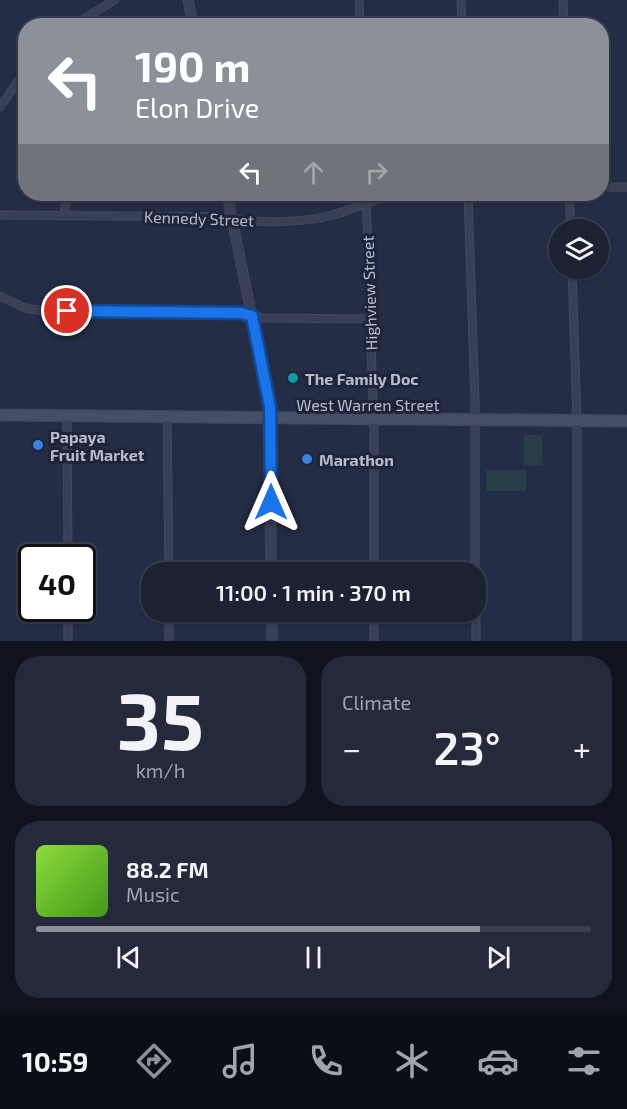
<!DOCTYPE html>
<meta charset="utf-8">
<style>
:root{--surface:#1b2234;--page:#242a3c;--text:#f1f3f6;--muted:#a0a4ac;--line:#393f4f;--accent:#8c9099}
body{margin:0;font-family:"Exo 2",sans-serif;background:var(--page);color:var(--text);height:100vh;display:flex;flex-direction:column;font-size:22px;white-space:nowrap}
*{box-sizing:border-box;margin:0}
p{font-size:20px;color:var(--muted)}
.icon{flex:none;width:33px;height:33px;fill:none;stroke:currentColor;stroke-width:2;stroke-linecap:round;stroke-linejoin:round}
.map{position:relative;height:641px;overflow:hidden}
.details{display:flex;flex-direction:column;gap:15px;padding:15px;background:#0f131d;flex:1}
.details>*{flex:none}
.guide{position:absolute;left:18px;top:18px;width:591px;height:183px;border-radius:24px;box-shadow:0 2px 4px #0004,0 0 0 2px var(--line);background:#8c9099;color:#fff;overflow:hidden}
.tools{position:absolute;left:549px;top:219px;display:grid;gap:12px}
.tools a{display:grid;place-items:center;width:60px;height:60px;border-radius:50%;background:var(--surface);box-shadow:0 2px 4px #0004,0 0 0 2px var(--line);font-size:30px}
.speed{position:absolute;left:18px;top:544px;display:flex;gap:12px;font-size:30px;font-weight:700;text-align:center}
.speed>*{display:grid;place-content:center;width:78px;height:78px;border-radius:50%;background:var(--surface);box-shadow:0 2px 4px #0004,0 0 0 2px var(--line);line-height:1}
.speed .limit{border:3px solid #111;border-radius:9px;background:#fff;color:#111}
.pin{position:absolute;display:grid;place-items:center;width:51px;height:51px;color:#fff;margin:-26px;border:3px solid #fff;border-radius:50%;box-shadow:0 2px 6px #0007}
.me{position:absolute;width:66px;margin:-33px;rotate:0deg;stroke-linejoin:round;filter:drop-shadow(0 0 4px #0008)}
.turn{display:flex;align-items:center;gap:21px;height:126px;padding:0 18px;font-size:27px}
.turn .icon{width:78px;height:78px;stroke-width:2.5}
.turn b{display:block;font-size:42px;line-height:51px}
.lanes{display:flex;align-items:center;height:57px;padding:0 18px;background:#0003;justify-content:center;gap:30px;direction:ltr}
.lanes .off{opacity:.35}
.big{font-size:45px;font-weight:600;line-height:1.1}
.details .card{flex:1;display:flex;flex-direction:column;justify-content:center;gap:9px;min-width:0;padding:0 21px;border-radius:24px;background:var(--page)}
.details .dial{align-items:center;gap:0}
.dial b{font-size:78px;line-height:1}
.song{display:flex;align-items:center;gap:18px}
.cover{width:72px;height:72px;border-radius:9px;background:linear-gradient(135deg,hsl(90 70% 55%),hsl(100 70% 35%))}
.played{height:6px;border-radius:3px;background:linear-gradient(90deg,var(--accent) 80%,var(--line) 80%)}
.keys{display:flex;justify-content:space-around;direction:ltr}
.heat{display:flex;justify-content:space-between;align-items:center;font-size:33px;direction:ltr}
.details .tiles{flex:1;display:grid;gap:15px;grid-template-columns:1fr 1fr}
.card:last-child{grid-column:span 2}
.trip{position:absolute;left:141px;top:562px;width:345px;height:60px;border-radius:24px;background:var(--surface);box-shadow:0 2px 4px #0004,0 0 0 2px var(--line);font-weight:600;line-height:60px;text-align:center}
.dock{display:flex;height:96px;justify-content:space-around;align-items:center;background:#0b0e15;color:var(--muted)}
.dock .icon{width:42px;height:42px}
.dock .on{color:var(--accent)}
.dock b{font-size:27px;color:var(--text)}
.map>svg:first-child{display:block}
.green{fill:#273d47}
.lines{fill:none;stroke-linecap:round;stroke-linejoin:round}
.minor-casing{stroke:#43495e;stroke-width:9}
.tertiary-casing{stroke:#43495e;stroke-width:11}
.secondary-casing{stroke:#43495e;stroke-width:13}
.minor{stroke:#394055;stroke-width:7}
.tertiary{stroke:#394055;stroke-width:9}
.secondary{stroke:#474e68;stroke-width:10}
.route-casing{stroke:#114b97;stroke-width:15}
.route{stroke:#1a73e8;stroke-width:10}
.culture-dot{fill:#0f9aa8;stroke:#1e253a;stroke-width:2}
.shop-dot{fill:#3f7fe0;stroke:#1e253a;stroke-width:2}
.labels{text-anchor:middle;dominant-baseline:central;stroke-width:6;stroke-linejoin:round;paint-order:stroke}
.street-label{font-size:16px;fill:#b7bcce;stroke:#1e253a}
.poi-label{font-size:16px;font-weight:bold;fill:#b7bcce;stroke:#1e253a;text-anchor:start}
</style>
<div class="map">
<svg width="627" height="641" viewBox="0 0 627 641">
<rect width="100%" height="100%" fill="#242d46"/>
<!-- green -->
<path class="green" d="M524 435H542L543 465 524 466Z
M486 470H526V491H486Z"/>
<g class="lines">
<!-- minor casing -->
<g class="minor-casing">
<path id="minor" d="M359 0 360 26
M461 0 462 26
M563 0 564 26
M193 23 360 25
M72 26 115 0
M0 107 26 70
M602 187H627
M366 194 374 432V573
M468 194 475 401V573
M569 194 571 230
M0 215 226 217C256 224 303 223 333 215 354 209 373 199 394 194
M64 216 67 194
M572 268 577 421V641
M0 296 25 308 45 311 241 313 263 318 370 319
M67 415 68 558
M167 417 169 573
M476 603V641
M68 609V641
M169 612V641
M374 612V641"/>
</g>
<!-- tertiary casing -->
<g class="tertiary-casing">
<path id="tertiary" d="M188 0 193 26
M227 194 270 407 271 573
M272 612V641"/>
</g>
<!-- secondary casing -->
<g class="secondary-casing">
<path id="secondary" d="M0 415 627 421"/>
</g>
<!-- minor -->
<use href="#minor" class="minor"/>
<!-- tertiary -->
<use href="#tertiary" class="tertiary"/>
<!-- secondary -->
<use href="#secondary" class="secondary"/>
</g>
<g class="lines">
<!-- route casing -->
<g class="route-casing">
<path id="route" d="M67 311 241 313 252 316 270 407 271 502"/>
</g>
<!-- route -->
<use href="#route" class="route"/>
</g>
<!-- markers -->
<circle class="culture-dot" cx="293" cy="378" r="6"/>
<g class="shop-dot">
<circle cx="38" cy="445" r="6"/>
<circle cx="307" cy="459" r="6"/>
</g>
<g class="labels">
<!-- street labels -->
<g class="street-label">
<text transform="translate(199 218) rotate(2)">Kennedy Street</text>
<text transform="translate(369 293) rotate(-92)">Highview Street</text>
<text x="368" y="404">West Warren Street</text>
</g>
<!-- poi labels -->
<g class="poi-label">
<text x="305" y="378">The Family Doc</text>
<text x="50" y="436">Papaya<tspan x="50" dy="18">Fruit Market</tspan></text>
<text x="319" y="459">Marathon</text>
</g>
</g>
</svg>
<div class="tools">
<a><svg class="icon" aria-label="layers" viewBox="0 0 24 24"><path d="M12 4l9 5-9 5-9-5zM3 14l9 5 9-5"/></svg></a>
</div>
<div class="speed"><div class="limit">40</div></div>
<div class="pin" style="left:67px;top:311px;background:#d93025"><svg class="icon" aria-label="arrive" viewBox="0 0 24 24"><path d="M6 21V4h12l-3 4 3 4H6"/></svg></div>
<svg class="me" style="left:271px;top:502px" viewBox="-20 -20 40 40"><path d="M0-17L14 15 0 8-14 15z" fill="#1a73e8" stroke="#fff" stroke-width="4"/></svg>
<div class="trip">11:00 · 1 min · 370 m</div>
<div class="guide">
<div class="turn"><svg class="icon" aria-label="left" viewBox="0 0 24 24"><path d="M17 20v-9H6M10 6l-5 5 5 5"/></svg><div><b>190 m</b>Elon Drive</div></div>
<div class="lanes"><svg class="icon" aria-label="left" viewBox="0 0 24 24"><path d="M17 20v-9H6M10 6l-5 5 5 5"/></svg><svg class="icon off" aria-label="ahead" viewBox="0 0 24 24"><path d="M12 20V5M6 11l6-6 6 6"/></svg><svg class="icon off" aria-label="right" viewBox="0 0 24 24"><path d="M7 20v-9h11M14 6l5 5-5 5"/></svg></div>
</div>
</div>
<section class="details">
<div class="tiles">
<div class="card dial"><b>35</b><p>km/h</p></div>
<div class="card"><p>Climate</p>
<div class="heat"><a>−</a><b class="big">23°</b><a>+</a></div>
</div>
<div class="card">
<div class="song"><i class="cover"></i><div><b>88.2 FM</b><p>Music</p></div></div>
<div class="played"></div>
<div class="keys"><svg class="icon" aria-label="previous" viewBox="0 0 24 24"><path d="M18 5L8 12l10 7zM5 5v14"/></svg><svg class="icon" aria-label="pause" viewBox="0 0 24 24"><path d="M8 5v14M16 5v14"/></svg><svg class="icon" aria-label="next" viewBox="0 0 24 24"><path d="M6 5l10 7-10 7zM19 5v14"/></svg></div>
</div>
</div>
</section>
<nav class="dock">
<b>10:59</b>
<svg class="icon on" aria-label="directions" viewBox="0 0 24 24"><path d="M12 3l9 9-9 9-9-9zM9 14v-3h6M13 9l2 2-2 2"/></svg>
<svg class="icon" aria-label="music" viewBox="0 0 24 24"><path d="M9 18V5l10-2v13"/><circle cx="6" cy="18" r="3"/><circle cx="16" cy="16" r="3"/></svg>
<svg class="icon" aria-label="phone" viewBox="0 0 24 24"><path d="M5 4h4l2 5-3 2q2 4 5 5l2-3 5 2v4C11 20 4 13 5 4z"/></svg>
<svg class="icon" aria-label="climate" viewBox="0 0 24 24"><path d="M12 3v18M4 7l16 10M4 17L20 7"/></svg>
<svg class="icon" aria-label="car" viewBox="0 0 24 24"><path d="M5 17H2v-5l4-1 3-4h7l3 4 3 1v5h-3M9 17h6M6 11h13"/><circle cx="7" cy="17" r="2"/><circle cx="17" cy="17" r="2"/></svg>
<svg class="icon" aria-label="filters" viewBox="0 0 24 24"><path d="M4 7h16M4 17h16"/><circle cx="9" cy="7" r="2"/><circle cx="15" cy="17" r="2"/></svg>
</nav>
